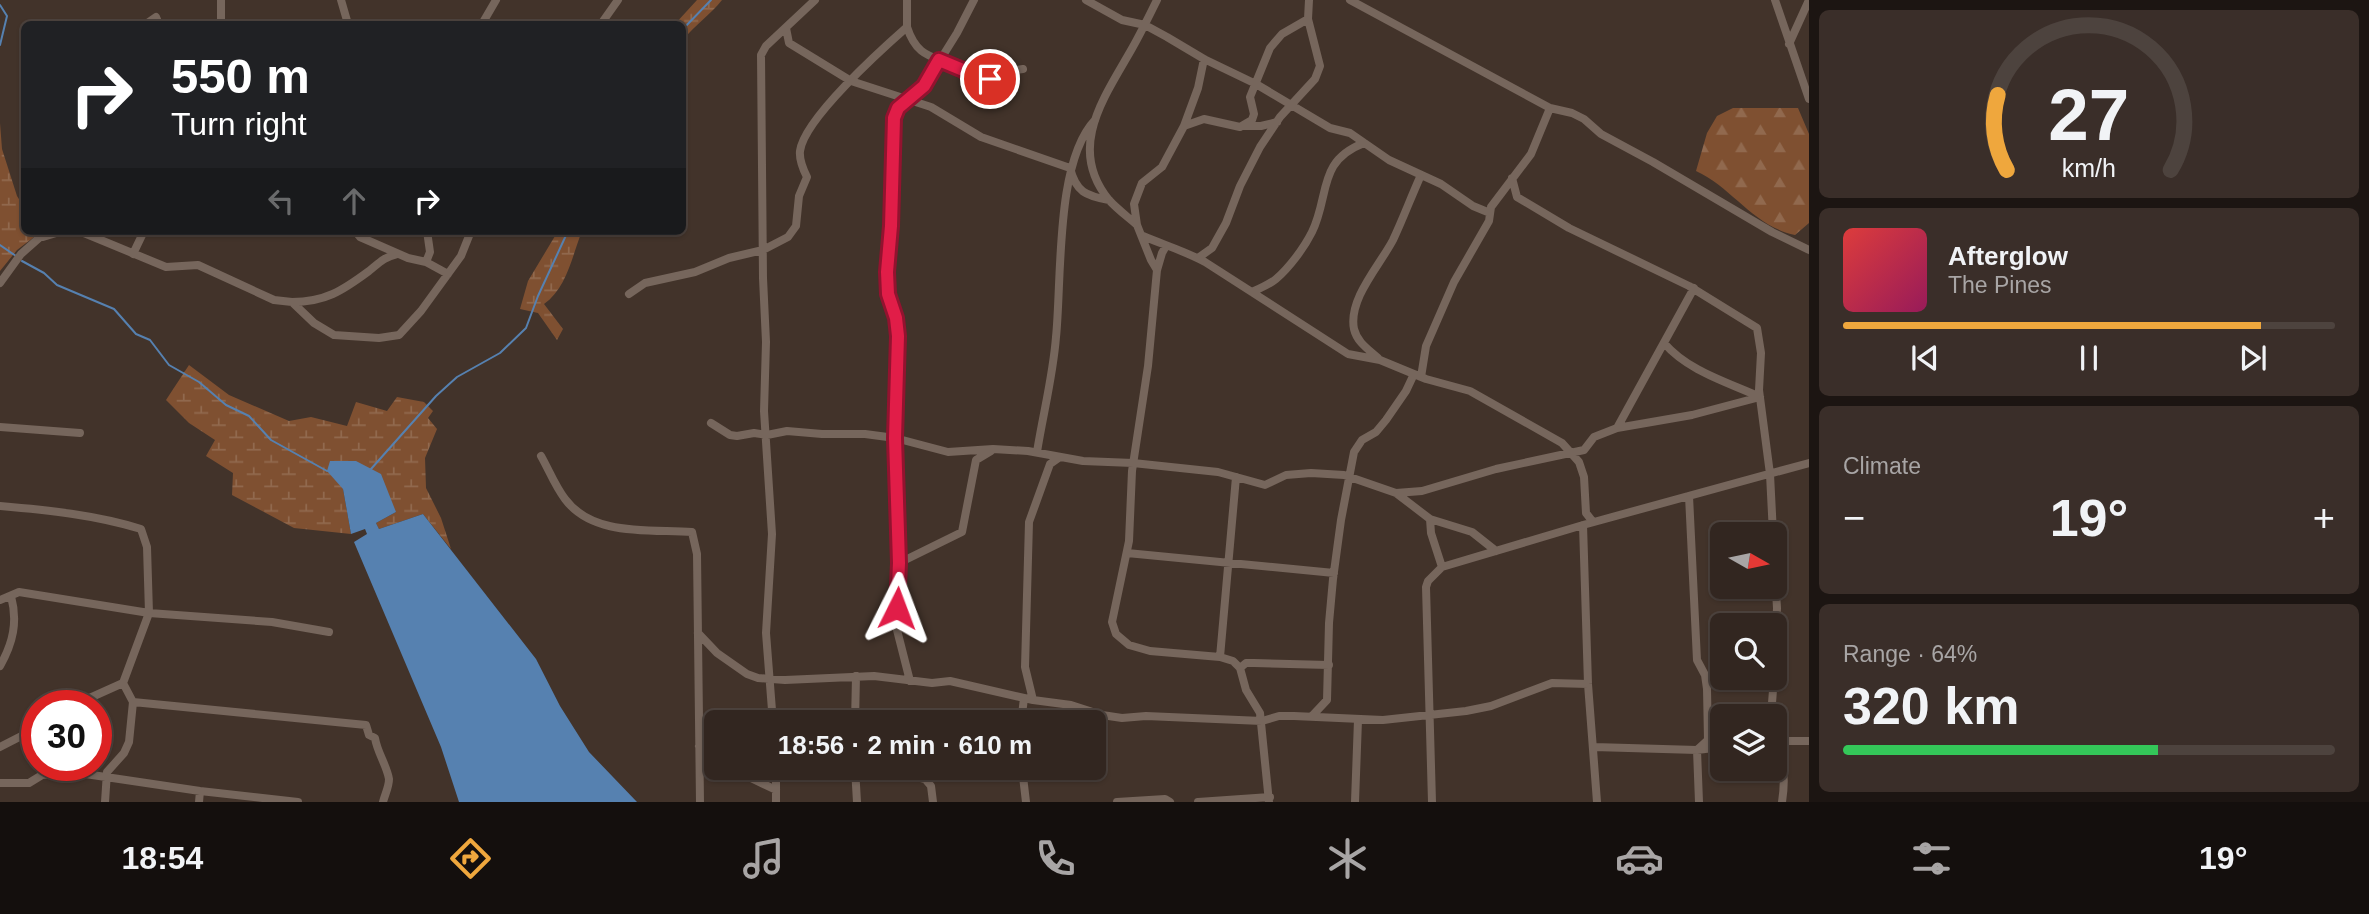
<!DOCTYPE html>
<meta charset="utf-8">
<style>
:root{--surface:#322620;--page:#3a2e29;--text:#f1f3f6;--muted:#a8a5a5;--line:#4d433e;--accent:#efa73d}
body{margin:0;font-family:Arial,sans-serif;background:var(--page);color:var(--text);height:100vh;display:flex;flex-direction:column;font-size:26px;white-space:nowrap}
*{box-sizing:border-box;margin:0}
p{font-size:23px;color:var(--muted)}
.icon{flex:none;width:38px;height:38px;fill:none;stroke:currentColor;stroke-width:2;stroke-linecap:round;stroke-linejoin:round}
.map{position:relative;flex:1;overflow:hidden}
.panel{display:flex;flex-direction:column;gap:10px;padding:10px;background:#1c1512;width:560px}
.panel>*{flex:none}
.banner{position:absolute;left:21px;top:21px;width:665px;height:214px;border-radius:10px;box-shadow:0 2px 5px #0004,0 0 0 2px var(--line);background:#202124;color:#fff;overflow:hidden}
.needle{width:46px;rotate:99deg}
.buttons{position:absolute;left:1710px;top:522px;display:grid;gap:14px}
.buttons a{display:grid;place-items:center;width:77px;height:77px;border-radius:10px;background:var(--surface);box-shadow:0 2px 5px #0004,0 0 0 2px var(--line);font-size:35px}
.speed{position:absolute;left:21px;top:690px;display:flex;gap:14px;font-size:35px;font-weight:700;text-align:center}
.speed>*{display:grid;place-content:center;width:91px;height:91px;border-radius:50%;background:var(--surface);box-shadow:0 2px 5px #0004,0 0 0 2px var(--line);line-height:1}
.speed .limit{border:10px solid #d22;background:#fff;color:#111}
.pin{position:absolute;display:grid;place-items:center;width:60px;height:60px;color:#fff;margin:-30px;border:4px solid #fff;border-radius:50%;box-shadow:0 2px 7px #0007}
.me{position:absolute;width:77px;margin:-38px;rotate:3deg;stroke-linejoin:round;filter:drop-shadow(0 0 5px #0008)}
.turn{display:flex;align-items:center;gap:24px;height:147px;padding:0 35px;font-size:32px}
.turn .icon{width:91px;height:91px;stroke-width:2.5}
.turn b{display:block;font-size:49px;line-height:60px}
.lanes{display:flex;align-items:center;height:66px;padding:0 35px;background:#0003;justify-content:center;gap:35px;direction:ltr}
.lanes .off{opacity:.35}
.big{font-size:52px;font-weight:700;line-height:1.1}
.panel .tile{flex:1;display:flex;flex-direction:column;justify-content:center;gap:10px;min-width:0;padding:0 24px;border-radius:10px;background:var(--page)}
.panel .dial{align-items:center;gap:0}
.dial svg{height:182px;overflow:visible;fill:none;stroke:var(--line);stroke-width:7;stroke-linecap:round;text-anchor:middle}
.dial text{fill:var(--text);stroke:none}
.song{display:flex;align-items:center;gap:21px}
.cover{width:84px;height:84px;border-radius:10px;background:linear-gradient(135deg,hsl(0 70% 55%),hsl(330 70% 35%))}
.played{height:7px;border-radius:4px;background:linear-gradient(90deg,var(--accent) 85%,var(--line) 85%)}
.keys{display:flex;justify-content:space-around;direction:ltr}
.heat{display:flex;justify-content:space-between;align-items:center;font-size:38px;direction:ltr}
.charge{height:10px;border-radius:5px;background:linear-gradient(90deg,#34c759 64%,var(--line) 0)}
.trip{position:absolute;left:704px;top:710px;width:402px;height:70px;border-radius:10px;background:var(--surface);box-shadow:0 2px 5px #0004,0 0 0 2px var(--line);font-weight:700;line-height:70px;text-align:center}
.tabs{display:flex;height:112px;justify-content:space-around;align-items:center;background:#140f0d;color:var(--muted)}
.tabs .icon{width:49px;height:49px}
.tabs .selected{color:var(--accent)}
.tabs b{font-size:32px;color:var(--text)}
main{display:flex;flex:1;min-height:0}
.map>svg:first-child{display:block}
.forest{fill:url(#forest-firs)}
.wetland{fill:url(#wetland-marsh)}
.water{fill:#5681b0}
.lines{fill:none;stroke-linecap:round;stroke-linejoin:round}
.stream{stroke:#5681b0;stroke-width:2}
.street{stroke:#76665c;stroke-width:8}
.route-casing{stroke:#92132f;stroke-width:18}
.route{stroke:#e11d48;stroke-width:12}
</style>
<main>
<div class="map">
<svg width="1809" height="802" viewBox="0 0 1809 802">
<defs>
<pattern id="forest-firs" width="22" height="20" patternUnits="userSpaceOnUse" patternTransform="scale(1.75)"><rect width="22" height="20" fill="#7f5031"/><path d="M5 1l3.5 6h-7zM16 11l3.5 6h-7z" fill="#91694e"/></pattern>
<pattern id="wetland-marsh" width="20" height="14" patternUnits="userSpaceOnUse" patternTransform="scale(1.75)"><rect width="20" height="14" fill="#7f5031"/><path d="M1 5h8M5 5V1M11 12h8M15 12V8" fill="none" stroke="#91694e"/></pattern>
</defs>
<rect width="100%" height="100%" fill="#42332a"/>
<!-- forest -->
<path class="forest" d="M1733 108H1798L1809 134V223L1795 235C1753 226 1733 188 1696 171L1707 133 1717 116Z"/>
<!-- wetland -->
<path class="wetland" d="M697 0H722C710 15 695 25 683 40L682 24H675Z
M0 123 2 149 17 196 24 207V231H42L17 250 0 271Z
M558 231H582C572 256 567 288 544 304L563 329 557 340 538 313 520 309 528 281Z
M189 365 229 395 289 421 311 417 347 426 356 402 387 411 397 397 424 402 433 411 428 418 437 429 425 458 426 488 441 518 451 549 423 514 379 529 376 523 396 512 343 489 351 534 294 528 232 495 233 473 206 456 215 440 189 423 166 400Z"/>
<!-- water -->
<path class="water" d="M330 461H356L381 474 396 512 376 523 379 529 423 514 536 659 560 706 589 752 637 802H459L441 747 354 542 367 534 365 529 351 534 343 489 327 471Z"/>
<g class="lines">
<!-- stream -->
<path class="stream" d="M0 5 7 16 0 45
M682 30 711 0
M0 245 16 256
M22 261 44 273 57 285 114 309 136 334 150 340 169 365 199 382 226 405 249 416 271 440 327 471
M371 469 436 396 457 377 500 353 526 328 538 296 568 231"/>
<!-- street -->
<path class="street" d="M221 0V24
M341 0 348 24
M1086 0 1122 20 1145 25 1167 37 1204 59 1256 84 1330 128 1350 133 1389 160 1441 184 1473 206 1490 213
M1350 0 1550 108 1572 113 1584 119 1601 134 1653 162 1772 232 1809 250
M1775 0 1809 99
M146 24 156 17 159 24
M482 24 496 0
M601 24 618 0
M907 27C918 61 936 55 963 70 969 74 975 80 981 83L1000 72 1023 69
M786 28 789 43 851 81 931 107 981 137 1070 168C1076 192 1086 196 1109 200
M1789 44 1809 0
M1184 126 1198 88 1204 59
M1245 126H1261L1277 122
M1512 178 1517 197 1569 228 1689 286 1757 328 1761 353 1759 390 1770 474 1773 534
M1137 225C1128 217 1117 209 1109 200 1067 149 1103 99 1130 52 1140 35 1148 18 1157 0
M79 231 166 267 198 265 274 300 292 302 314 323 334 335 379 338 399 335 421 311 461 256 471 231
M355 231 360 237 408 258 426 262 448 274
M1143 236C1164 245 1185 251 1205 262L1348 354 1380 360 1426 379 1470 391 1562 443 1579 462 1584 477 1586 513 1593 522
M43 237 63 231
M1166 246 1162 253 1157 270 1148 366 1132 471 1129 541 1112 622 1116 634 1129 645 1150 651 1220 657 1233 661 1240 668 1246 690 1260 713 1269 802
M133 254 144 231
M1198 258 1212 248 1226 223 1240 186 1260 147 1280 117 1315 79 1320 66 1308 19 1309 0
M426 262 430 252 427 231
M1157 270 1151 260 1137 225 1134 204 1142 183 1162 167 1184 126 1204 119 1240 127 1252 120 1254 114 1250 97 1270 48 1282 34 1308 19
M0 283 21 254 47 231
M1252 292C1260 288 1269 285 1276 279 1289 268 1304 248 1312 232 1330 195 1317 161 1364 143
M629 294 645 283 695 272 729 258 763 250 788 237 796 226 799 196 807 177C803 169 799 160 800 151 804 119 882 49 907 27V0
M292 302C325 302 342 291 369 271 379 263 384 257 397 254
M1664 343C1688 371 1727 382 1760 397
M1378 358C1368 349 1357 342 1354 329 1348 299 1380 265 1393 240 1403 219 1411 197 1421 175
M1421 377 1426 346 1454 282 1489 221 1491 207 1531 154 1550 108
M711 423 730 435 737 436 754 433 767 435 787 431 822 434H865L895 438 948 452 993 449 1028 451 1083 461 1133 463 1218 472 1265 485 1286 475 1311 473 1344 475 1396 493 1430 519 1472 532 1496 551
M0 427 80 433
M1617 428 1692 415 1760 397
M1037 452C1043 414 1053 376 1056 337 1062 279 1055 162 1095 120
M541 456C549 470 555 486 565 499 593 537 651 529 692 532L697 554 700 802
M1396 493 1422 491 1496 469 1584 450 1594 437 1617 428 1694 288
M1689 496 1697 660 1705 675 1707 689 1708 740 1697 750 1699 802
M0 506C47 510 96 515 141 529L147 547 149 613 123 683 133 702 129 742 124 753 107 772 105 802
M1430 519 1431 533 1442 567
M1583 525 1588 684 1597 802
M1127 553 1334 573
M1774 559 1777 608 1774 673
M899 563 962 532 976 460 991 451
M0 600 19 592 149 613 272 622 329 632
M698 633 717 653 747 674 758 678 785 680 874 676 932 683 950 681 1033 700 1071 705 1102 715 1122 718 1146 716 1262 721 1279 716H1294L1383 720 1466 711 1491 706 1552 683 1588 684
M1220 657 1236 477
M0 666C13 643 18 622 11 596
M1240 668 1246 663H1254L1329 665
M910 681 897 630 899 563 895 438 898 336 896 318 888 294 887 272 891 226 894 118 898 108 924 86 957 33 974 0
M1033 700 1025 667 1029 522 1050 464 1060 457
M133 702 366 725 369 735 375 738C377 752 387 766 389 779 389 787 385 794 383 802
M74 705 123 683
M1312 716 1327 700 1329 623 1333 579 1341 520 1354 452 1362 440 1376 432 1386 420 1406 391 1414 374
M1771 716 1774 677
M773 723 766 633 772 534 764 411 766 342 763 278 761 55 766 46 815 0
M855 723 856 676
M1021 723 1024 698
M1774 741H1809
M1774 743C1785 760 1785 783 1782 802
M699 746 716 758
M0 747 37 728
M1594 747 1697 750 1722 747
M730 768 776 790
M776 768V802
M855 768 857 802
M881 768 925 779 931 786 933 802
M1022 768 1026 802
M0 783H29L42 775 72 772 200 791 298 802
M199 802 200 791
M1117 802 1165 799 1170 802
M1198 802 1270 797
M1355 802 1358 720
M1432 802 1426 587 1428 581 1442 567 1583 525 1809 463"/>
</g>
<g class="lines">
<!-- route casing -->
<g class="route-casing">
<path id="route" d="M897 608 899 563 895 438 898 336 896 318 888 294 887 272 891 226 894 118 898 108 924 86 939 60 963 70 979 82 990 79"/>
</g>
<!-- route -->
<use href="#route" class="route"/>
</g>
</svg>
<div class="buttons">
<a><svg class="needle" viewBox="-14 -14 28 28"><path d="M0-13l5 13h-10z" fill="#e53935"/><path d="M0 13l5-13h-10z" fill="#a8a5a5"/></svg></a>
<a><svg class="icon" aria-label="search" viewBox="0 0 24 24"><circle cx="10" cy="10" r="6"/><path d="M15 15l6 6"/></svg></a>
<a><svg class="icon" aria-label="layers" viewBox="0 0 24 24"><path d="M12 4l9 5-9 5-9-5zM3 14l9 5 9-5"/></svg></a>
</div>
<div class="speed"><div class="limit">30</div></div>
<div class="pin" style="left:990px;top:79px;background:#d93025"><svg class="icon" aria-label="arrive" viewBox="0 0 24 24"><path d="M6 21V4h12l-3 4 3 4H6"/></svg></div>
<svg class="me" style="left:897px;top:608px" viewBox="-20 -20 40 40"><path d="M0-17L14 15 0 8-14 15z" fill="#e11d48" stroke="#fff" stroke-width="4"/></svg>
<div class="trip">18:56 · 2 min · 610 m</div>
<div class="banner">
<div class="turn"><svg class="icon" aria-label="right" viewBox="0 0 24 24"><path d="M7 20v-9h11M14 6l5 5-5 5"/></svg><div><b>550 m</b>Turn right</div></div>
<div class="lanes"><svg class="icon off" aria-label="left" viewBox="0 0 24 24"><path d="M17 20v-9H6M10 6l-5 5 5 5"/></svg><svg class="icon off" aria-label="ahead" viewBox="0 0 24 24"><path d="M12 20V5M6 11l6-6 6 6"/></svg><svg class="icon" aria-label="right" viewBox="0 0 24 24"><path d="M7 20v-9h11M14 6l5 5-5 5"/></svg></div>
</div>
</div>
<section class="panel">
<div class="tile dial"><svg viewBox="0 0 100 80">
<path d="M14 69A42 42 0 1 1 86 69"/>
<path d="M14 69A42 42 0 0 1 10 36" stroke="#efa73d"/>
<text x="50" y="56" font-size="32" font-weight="700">27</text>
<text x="50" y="72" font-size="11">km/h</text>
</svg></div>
<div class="tile">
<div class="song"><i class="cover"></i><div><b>Afterglow</b><p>The Pines</p></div></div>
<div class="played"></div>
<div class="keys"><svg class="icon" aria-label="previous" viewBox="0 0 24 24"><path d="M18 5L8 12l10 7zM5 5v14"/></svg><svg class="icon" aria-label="pause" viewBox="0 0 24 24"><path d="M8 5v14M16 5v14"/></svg><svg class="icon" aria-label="next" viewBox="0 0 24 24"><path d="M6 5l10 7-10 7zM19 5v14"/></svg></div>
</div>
<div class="tile"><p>Climate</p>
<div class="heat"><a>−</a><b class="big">19°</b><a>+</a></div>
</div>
<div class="tile"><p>Range · 64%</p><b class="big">320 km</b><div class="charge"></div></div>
</section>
</main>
<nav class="tabs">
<b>18:54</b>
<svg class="icon selected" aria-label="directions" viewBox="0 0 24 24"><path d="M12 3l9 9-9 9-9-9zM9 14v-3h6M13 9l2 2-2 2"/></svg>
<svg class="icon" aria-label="music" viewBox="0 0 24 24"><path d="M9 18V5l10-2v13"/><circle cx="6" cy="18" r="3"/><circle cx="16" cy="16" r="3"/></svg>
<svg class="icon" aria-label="phone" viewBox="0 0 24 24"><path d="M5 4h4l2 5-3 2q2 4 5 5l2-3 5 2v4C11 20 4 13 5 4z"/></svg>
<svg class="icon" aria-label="climate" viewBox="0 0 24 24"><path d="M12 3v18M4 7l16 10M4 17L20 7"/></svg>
<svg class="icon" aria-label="car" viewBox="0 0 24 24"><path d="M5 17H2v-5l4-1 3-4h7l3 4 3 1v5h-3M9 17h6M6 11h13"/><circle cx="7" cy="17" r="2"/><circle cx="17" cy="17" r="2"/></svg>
<svg class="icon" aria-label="filters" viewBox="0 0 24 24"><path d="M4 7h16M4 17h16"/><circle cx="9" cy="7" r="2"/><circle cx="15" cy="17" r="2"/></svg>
<b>19°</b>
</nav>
